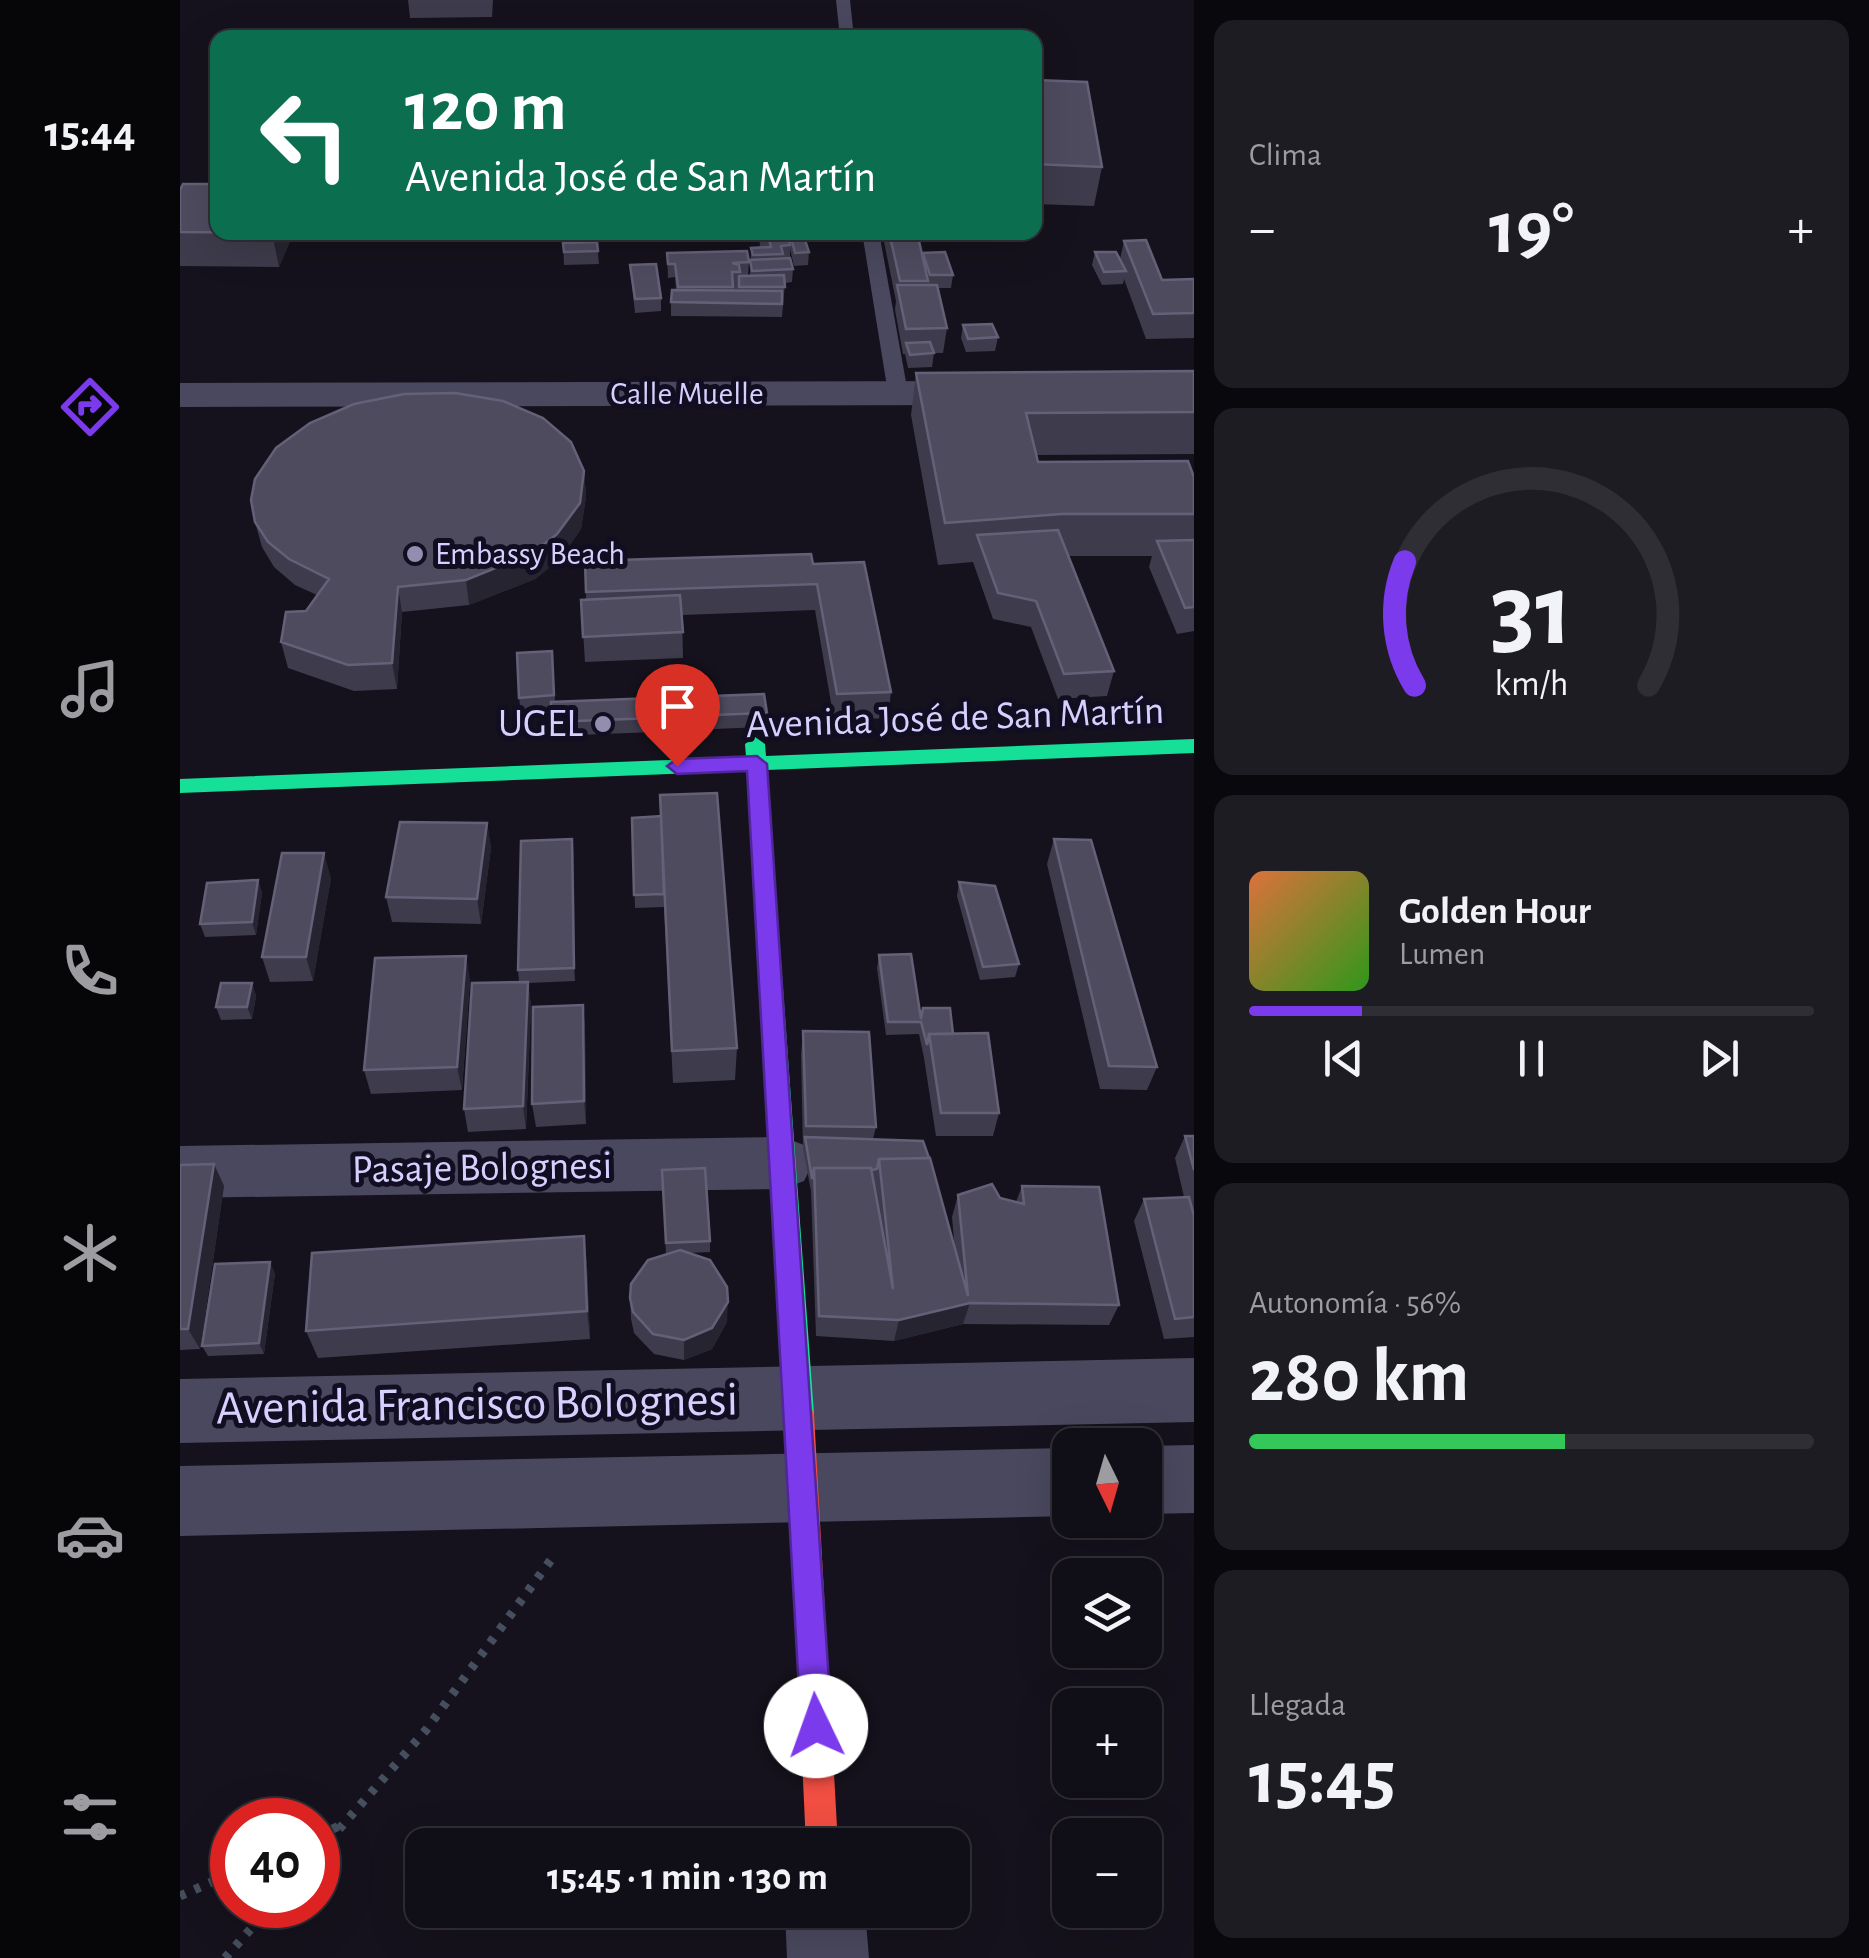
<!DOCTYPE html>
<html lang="es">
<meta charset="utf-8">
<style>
:root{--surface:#100e16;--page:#1e1c23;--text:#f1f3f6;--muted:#9c9ca1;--line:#302e35;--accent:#7c3aed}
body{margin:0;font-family:"Alegreya Sans",sans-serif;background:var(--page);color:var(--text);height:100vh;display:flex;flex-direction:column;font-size:38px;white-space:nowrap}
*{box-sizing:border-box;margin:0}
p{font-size:32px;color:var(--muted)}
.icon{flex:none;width:55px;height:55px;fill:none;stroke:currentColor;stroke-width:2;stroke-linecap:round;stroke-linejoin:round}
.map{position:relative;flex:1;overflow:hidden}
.details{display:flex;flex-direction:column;gap:20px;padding:20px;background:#09080c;width:675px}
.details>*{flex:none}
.hud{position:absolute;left:30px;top:30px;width:832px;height:210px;border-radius:20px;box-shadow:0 10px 40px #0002,0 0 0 2px var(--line);background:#0b6e4f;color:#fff;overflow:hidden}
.needle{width:65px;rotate:175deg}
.controls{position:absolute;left:872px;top:1428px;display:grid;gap:20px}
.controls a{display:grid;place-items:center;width:110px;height:110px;border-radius:20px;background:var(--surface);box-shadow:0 10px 40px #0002,0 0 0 2px var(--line);font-size:50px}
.speed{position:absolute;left:30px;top:1798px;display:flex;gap:20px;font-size:50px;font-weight:700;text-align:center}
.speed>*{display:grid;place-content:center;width:130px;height:130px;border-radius:50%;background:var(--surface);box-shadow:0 10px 40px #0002,0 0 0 2px var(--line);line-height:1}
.speed .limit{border:15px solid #d22;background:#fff;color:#111}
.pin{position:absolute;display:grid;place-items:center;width:85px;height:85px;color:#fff;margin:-102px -42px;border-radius:50% 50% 50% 0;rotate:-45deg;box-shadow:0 0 10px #0007}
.pin .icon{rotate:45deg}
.me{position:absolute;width:110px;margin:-55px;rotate:357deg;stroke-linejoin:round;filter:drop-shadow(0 0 8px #0008)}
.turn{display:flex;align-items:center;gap:35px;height:210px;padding:0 30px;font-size:45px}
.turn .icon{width:130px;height:130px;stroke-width:2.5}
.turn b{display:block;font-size:70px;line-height:85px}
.big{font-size:75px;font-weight:700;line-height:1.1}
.details .widget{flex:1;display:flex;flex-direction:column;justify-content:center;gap:15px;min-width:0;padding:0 35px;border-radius:20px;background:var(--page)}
.details .dial{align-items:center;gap:0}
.dial svg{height:260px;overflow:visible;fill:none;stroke:var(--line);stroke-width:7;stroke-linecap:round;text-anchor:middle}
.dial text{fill:var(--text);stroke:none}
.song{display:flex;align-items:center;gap:30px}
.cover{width:120px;height:120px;border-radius:15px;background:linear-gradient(135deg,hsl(20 70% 55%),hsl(110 70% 35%))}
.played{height:10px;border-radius:5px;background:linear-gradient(90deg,var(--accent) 20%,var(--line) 20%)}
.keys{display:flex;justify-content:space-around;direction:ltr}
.heat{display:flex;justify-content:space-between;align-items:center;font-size:55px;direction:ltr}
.charge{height:15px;border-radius:8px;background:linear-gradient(90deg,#34c759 56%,var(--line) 0)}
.trip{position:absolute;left:225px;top:1828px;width:565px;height:100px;border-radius:20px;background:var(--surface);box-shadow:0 10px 40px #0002,0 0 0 2px var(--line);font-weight:700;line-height:100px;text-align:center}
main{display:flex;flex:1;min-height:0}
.tab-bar{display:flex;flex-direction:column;width:180px;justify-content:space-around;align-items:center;background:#060609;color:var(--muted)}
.tab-bar .icon{width:70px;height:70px}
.tab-bar .active{color:var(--accent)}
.tab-bar b{font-size:45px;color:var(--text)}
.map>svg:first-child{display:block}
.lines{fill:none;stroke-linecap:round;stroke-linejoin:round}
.path{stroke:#454f5d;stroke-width:9;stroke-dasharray:6 10;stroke-linecap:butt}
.lane{fill:#4a485e;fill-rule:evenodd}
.street{fill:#4a485e;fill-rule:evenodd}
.fast{fill:#16e098;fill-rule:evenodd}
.jam{fill:#f24e42;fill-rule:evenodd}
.wall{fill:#3e3b4c}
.shaded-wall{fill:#272431}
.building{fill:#4f4b5f;stroke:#646078;stroke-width:2.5}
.route{fill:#7c3aed;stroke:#51269a;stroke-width:2.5}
.poi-dot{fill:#938eaf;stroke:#120e22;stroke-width:4}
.labels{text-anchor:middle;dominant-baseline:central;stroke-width:10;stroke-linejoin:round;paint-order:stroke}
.far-street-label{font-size:32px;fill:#d7d0fe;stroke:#120e22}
.far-poi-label{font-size:32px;fill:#d7d0fe;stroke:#120e22;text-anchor:start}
.street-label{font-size:40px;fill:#d7d0fe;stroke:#120e22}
.poi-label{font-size:40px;fill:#d7d0fe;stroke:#120e22;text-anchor:end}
.near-street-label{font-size:48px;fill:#d7d0fe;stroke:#120e22}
</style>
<main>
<nav class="tab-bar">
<b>15:44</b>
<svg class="icon active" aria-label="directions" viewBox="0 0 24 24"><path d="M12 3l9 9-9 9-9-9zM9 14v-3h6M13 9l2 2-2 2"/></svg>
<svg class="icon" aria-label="music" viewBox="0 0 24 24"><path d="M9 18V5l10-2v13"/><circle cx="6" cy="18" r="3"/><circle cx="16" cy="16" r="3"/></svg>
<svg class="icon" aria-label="phone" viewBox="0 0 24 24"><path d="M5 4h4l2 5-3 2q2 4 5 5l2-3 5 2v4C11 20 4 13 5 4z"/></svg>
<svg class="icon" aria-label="climate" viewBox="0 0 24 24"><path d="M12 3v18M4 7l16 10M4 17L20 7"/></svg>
<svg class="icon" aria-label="car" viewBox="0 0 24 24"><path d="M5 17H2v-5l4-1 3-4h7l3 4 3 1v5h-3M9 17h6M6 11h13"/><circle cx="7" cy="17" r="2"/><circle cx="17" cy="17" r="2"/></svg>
<svg class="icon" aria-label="filters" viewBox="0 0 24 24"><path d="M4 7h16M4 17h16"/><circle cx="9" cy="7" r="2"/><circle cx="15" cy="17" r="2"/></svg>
</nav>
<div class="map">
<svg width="1014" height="1958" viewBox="0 0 1014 1958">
<rect width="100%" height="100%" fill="#15121d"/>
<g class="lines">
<!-- path -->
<path class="path" d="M138 1836 159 1826
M138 1853 246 1730 373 1557
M0 1896 52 1873
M45 1958 92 1905"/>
<!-- lane -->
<path class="lane" d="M656 0H670L674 38H660Z
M682 232H699L728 393 718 399 708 393Z"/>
<!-- street -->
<path class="street" d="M806 381 820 385 825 393 820 401 806 405 0 407V383Z
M603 1137 624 1145 633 1163 624 1181 603 1189 0 1198V1146Z
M1014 1358V1422L0 1443V1379Z
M1014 1445V1513L965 1514V1446Z
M890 1448V1516L0 1536V1466Z
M605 1910H685L689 1958H607Z"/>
<!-- fast -->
<path class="fast" d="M575 737 585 744 586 756 1014 739V753L587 770 634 1414 630 1423 620 1427 610 1423 606 1414 567 771 0 793V779L566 757 565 744Z"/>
<!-- jam -->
<path class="jam" d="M620 1401 630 1405 634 1414 658 1845H626L606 1414 610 1405Z"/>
</g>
<!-- wall -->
<path class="wall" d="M228 0H313L312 17 230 18Z
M855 80 922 167 914 206 855 204Z
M0 190 38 232H114L99 267 0 266Z
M384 232H438V237L384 240Z
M579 232H614L615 237 629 252 628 265 614 266 610 249V258L613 269 612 282 605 283 602 317 491 316V302L496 290 495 277 488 278 487 253 569 262 568 275 570 276 571 248H580Z
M702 232H737L743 257V253L773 275 771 288H758L767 328 763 353H754L752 367 728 368 725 354H723L715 310 716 301Z
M944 241 982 280 1014 279V338L966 339 944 279 943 284 922 285 912 265 915 252 940 259Z
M417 242 419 264 384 265 383 243Z
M450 265 481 298V311L455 313Z
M783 325 818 337 815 351 786 352 781 338Z
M1014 371V454L857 455 858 462 1014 477V631L997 634 969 567 972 556H888L934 671 927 696 878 699 851 627 813 619 793 562 758 565 731 415 736 373Z
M404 471 406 497 401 529 379 560 355 579 289 605 222 612 217 689 174 691 108 668 101 642 137 595 115 585 94 567 82 547 75 522Z
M405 561 633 564 711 692 708 718 654 720 635 610 502 615 503 658 405 662 401 600H406Z
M372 651 375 701 473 698 474 732 372 736 371 709 341 712 339 698Z
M507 697 587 713 586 727 509 730Z
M452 818 557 1048 555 1080 493 1083 484 907 455 908Z
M307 823 311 848 301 924 212 922 206 897Z
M392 839 395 981 348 983 351 1006 346 1129 288 1132 284 1109 339 982 338 970Z
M874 839 977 1067 967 1090 920 1089 867 864Z
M151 878 133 981 90 982 82 957Z
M78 880 82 893 76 935 25 937 20 924Z
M779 882 839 964 835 977 800 980 777 896Z
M699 955 741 1019 773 1034 819 1113 813 1136H756L744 1058 739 1034 706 1035 697 968Z
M290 980 282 1090 191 1094 184 1070Z
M72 983 76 996 72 1019 41 1020 36 1007Z
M403 1005 405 1029 406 1124 356 1127 352 1104Z
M623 1031 696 1127 693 1139 775 1251 772 1217 778 1195 820 1198 836 1202 842 1186 939 1305 929 1325 783 1324 714 1341 636 1336 631 1191 623 1149 621 1055Z
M1005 1136H1014V1337L984 1339 954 1221 964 1199 1004 1197 995 1158Z
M34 1164 44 1186 20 1349 0 1350V1165Z
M482 1170 530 1241V1252L509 1253 547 1322 532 1349 504 1360 474 1354 454 1333 451 1319 450 1298 486 1254Z
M404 1236 407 1266 410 1339 138 1358 126 1331Z
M95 1273 84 1354 28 1356 22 1346Z"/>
<!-- shaded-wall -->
<path class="shaded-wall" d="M92 232H114L99 267 92 233Z
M404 471 406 497 401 529 379 560 355 579 289 605 286 580Z
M218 587 222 612 217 689 212 663Z
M307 823 311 848 301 924 297 899Z
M392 839 394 852 395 981 394 968Z
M144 853 151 878 133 981 126 957Z
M78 880 82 893 76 935 72 922Z
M286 956 290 980 282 1090 277 1067Z
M348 982 351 1006 346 1129 343 1106Z
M72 983 76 996 72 1019 67 1007Z
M403 1005 405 1029 406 1124 404 1101Z
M34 1164 44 1186 20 1349 8 1329Z
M404 1236 407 1266 410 1339 407 1311Z
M90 1262 95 1273 84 1354 79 1343Z
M548 1302 547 1322 532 1349 504 1360V1340Z
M790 1303 783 1324 714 1341 719 1320Z"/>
<!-- building -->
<path class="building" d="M263 31H300L299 38 262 37Z
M855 80 907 82 922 167 855 164Z
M3 184H38V232L92 233 0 232V190Z
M581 232H614L615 236H608L610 245 601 246 603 254 573 255 571 248 591 247 588 236 581 237Z
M709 232H737L748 281H720Z
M611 237H624L629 252 615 253Z
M966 240 982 280 1014 279V313L973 314 944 241Z
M417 242 418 251 384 252 383 243Z
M567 251 569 262 552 263 559 265 560 272H552L553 287H498L495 264H488L487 253Z
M765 252 773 275H750L743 253Z
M915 252H936L946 271 924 272Z
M610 258 613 269 572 271 570 260Z
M476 264 481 298 455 299 450 265Z
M604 275 605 287H559V276Z
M717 285H757L767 328 726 329Z
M492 290 602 291V304L491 302Z
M812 324 818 337 788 339 783 325Z
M750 342 754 353 730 355 726 343Z
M1014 371V412L846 413 858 462 1008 461 1014 477V514H882L765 523 736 373Z
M275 393 323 401 363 418 391 442 404 471 400 503 377 534 353 553 286 580 218 587 212 663 168 665 101 642 106 612 126 611 149 579 109 559 88 542 75 522 71 500 75 479 96 448 130 423 174 404 224 394Z
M878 530 934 671 884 674 856 601 818 593 797 535Z
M1014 540V607L1005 608 977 541Z
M631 554 633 564 684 562 711 692 657 694 637 584 406 592 405 561Z
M500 595 503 632 403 637 401 600Z
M372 651 374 695 339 698 337 653Z
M584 694 587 713 509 716 507 697Z
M473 698 474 718 371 722V702Z
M537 793 557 1048 492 1051 480 795Z
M481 816 484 894 454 895 452 818Z
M220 822 307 823 297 899 206 897Z
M392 839 394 968 338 970 341 841Z
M874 839 911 840 977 1067 929 1066Z
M102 853H144L126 957H82Z
M78 880 72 922 20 924 27 883Z
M779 882 815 886 839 964 803 967Z
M731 954 741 1019 743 1008H770L773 1034H749L747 1045 741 1022H708L699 955Z
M286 956 277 1067 184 1070 195 958Z
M348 982 343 1106 284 1109 292 983Z
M41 983H72L67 1007H36Z
M403 1005 404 1101 352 1104 353 1007Z
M623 1031 689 1032 696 1127 626 1126Z
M808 1033 819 1113H761L749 1034Z
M1005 1136H1014V1170Z
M625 1137 743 1141 749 1158 699 1159 697 1169 692 1170 691 1168H634L632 1179Z
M750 1158 788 1296 778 1195 812 1184 820 1198 844 1204 842 1186 919 1187 939 1305 790 1303 719 1320 639 1316 634 1168H691L713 1289 699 1159Z
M34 1164 8 1329H0V1165Z
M525 1168 530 1241 486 1243 482 1170Z
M1009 1197 1014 1216V1317L995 1319 964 1199Z
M404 1236 407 1311 126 1331 132 1253Z
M500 1250 530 1260 547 1287 548 1302 532 1328 504 1340 473 1334 453 1312 450 1298 451 1284 468 1260Z
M90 1262 79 1343 22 1346 35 1264Z"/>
<!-- route -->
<path class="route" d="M577 756 587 764 652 1726 647 1737 636 1741 625 1737 621 1726 567 771 497 774 487 766 497 759Z"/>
<!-- markers -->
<g class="poi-dot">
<circle cx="235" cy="554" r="10"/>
<circle cx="423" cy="724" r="10"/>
</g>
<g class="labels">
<!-- far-street labels -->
<g class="far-street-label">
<text x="507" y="394">Calle Muelle</text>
</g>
<!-- far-poi labels -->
<g class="far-poi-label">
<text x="255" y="554">Embassy Beach</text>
</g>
<!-- street labels -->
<g class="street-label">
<text transform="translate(775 718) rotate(-2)">Avenida José de San Martín</text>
<text transform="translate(302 1168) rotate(-1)">Pasaje Bolognesi</text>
</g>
<!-- poi labels -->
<g class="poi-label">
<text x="403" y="724">UGEL</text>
</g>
<!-- near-street labels -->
<g class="near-street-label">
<text transform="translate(297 1405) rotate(-1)">Avenida Francisco Bolognesi</text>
</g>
</g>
</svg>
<div class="controls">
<a><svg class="needle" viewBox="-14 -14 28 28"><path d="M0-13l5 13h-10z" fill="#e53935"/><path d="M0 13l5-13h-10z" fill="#9c9ca1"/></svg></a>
<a><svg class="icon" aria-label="layers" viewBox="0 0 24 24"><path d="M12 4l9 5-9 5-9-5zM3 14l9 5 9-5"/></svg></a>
<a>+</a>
<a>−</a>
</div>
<div class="speed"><div class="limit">40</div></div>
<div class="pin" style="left:497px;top:766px;background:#d93025"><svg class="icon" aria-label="arrive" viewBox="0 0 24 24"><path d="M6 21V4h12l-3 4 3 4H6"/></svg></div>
<svg class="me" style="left:636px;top:1726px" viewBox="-20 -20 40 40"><circle r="19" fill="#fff"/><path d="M0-13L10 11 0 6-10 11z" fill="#7c3aed"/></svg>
<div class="trip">15:45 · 1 min · 130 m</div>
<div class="hud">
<div class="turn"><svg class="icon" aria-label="left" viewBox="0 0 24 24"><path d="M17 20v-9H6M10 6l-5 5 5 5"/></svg><div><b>120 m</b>Avenida José de San Martín</div></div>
</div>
</div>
<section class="details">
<div class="widget"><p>Clima</p>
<div class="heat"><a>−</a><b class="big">19°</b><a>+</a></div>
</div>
<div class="widget dial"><svg viewBox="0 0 100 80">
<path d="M14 69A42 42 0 1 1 86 69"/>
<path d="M14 69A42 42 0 0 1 11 31" stroke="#7c3aed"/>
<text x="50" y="56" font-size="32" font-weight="700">31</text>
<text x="50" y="72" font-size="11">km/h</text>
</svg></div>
<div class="widget">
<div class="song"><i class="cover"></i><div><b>Golden Hour</b><p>Lumen</p></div></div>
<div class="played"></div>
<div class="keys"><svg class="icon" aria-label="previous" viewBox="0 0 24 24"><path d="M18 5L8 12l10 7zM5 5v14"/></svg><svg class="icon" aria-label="pause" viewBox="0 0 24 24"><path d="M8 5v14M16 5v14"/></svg><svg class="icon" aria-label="next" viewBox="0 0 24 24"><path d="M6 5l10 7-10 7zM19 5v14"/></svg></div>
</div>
<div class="widget"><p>Autonomía · 56%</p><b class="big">280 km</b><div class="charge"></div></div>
<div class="widget"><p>Llegada</p><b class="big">15:45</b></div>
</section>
</main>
